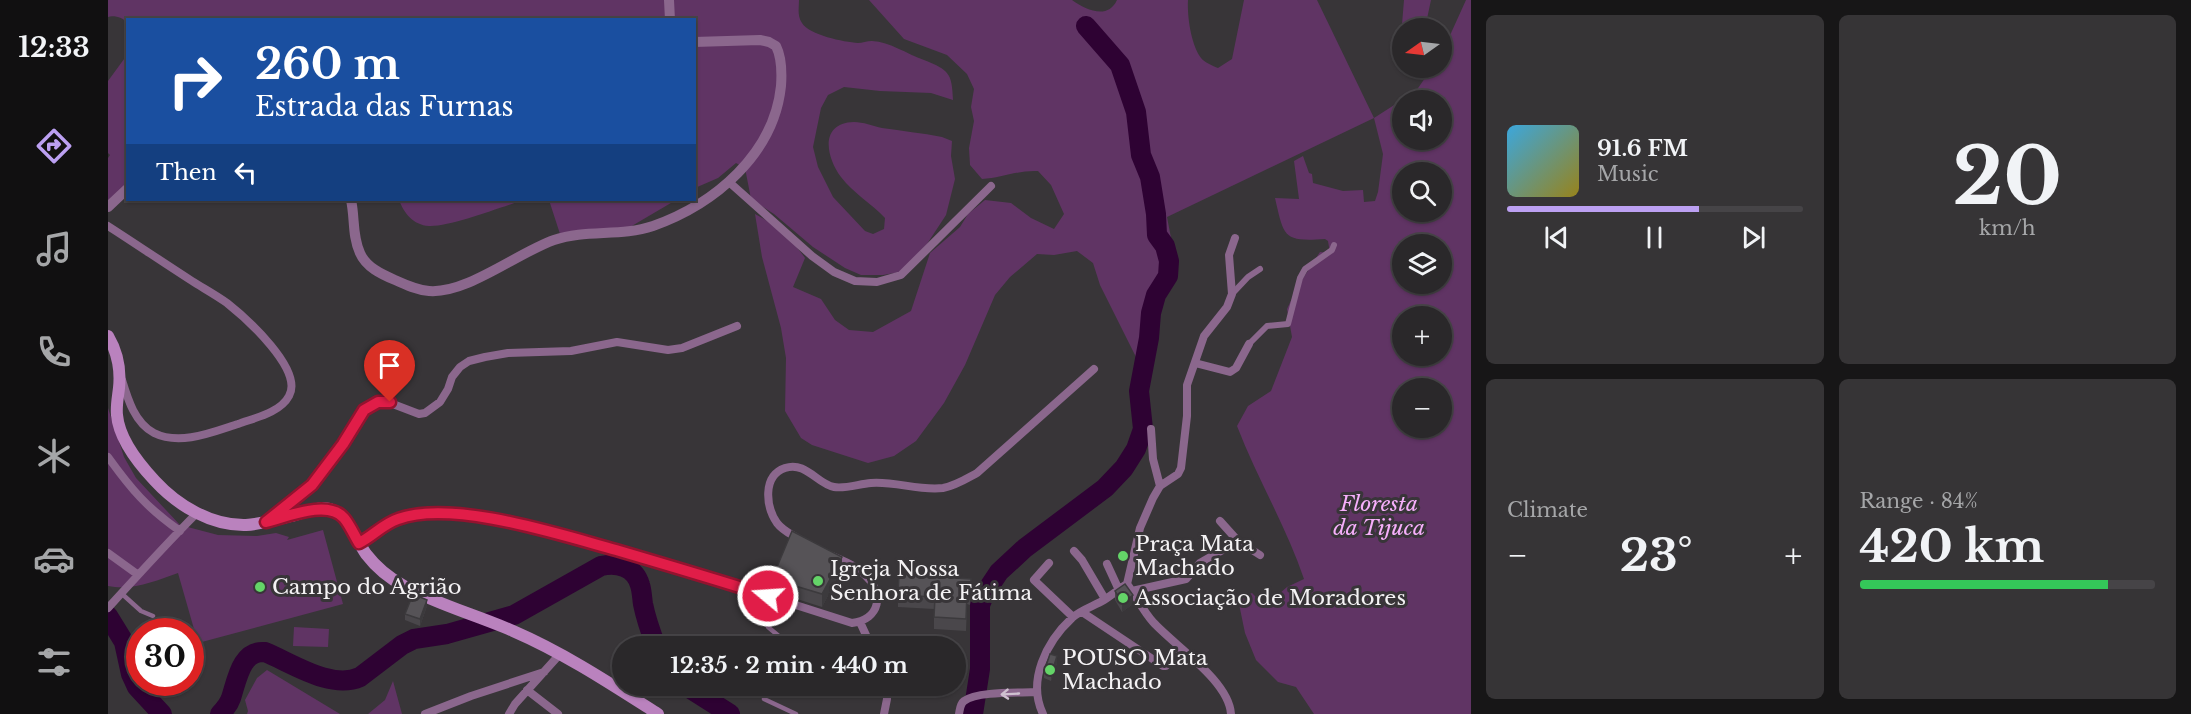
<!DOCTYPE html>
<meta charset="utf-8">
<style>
:root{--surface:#2a282a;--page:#363436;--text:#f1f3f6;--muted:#a5a6a8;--line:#464447;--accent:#bca0f2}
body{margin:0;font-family:"Libre Baskerville",serif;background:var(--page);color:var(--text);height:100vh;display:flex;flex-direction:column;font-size:22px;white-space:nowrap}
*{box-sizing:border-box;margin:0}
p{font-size:20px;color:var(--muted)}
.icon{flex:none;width:33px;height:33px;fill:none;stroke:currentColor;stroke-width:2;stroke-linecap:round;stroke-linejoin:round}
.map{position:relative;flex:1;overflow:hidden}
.sheet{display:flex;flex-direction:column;gap:15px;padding:15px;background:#171617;width:720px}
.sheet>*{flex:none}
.top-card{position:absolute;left:18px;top:18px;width:570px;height:183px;border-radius:0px;box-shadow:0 2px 4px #0004,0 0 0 2px var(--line);background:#1a4fa0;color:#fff;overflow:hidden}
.needle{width:39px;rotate:256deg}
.buttons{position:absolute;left:1284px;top:18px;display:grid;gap:12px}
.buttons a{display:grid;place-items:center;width:60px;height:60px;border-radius:50%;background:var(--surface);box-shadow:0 2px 4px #0004,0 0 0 2px var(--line);font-size:30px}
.speed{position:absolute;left:18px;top:618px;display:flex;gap:12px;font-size:30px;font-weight:700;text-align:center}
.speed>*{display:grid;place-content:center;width:78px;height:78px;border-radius:50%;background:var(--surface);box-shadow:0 2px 4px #0004,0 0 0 2px var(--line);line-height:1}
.speed .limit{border:9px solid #d22;background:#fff;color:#111}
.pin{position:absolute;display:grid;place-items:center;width:51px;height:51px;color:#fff;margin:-62px -26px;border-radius:50% 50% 50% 0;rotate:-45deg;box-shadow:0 0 6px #0007}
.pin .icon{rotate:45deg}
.me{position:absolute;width:66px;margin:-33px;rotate:288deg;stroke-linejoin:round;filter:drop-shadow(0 0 4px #0008)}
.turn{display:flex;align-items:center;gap:21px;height:126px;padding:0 30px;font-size:27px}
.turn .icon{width:78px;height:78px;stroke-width:2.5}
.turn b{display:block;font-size:42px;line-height:51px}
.then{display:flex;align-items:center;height:57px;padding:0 30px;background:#0003;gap:12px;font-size:22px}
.big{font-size:45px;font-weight:700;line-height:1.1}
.sheet .widget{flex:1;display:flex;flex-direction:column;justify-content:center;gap:9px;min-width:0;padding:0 21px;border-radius:9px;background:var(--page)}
.sheet .dial{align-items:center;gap:0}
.dial b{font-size:78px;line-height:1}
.song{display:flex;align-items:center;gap:18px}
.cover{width:72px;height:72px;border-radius:9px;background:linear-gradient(135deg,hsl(200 70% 55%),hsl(50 70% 35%))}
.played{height:6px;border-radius:3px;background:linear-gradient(90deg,var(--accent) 65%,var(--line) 65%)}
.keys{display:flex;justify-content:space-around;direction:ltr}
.heat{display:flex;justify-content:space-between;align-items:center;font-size:33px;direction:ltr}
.charge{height:9px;border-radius:4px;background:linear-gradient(90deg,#34c759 84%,var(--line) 0)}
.sheet .tiles{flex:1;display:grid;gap:15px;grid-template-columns:repeat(2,1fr)}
.trip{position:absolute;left:504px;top:636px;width:354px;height:60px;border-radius:30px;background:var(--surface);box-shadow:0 2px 4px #0004,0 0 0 2px var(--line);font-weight:700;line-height:60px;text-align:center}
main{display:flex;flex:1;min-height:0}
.dock{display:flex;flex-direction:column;width:108px;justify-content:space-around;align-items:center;background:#111011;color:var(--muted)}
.dock .icon{width:42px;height:42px}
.dock .selected{color:var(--accent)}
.dock b{font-size:27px;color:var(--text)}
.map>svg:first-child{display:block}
.green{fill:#603464;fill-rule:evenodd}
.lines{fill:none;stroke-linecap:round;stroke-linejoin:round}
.river{stroke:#2e0233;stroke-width:20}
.service{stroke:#8b678d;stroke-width:4.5}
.pedestrian{stroke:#8b678d;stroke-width:6}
.minor{stroke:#8b678d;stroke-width:8}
.tertiary{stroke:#8b678d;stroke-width:10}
.secondary{stroke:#ba82be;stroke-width:12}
.wall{fill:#4a474b}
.shaded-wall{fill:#3c3a3d}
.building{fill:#565357;stroke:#3c3a3d;stroke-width:1.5}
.oneway{stroke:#cfc1d0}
.route-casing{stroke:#92132f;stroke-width:15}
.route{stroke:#e11d48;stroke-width:10}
.poi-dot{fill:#64d468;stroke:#383538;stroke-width:2}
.labels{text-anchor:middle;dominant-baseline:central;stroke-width:6;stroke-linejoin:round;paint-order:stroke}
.park-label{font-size:21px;font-style:italic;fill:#f6affb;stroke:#383538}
.poi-label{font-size:21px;fill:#f4f2f4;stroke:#383538;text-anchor:start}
</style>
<main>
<nav class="dock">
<b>12:33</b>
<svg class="icon selected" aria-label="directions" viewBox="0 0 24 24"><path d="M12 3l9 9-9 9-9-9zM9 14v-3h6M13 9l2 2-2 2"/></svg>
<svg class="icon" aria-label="music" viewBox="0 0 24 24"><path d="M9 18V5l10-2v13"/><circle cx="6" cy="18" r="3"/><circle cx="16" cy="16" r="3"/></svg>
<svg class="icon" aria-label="phone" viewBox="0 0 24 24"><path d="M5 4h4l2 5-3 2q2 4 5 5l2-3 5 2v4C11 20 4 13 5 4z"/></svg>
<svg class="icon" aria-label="climate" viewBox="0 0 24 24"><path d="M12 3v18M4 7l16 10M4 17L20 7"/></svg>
<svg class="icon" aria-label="car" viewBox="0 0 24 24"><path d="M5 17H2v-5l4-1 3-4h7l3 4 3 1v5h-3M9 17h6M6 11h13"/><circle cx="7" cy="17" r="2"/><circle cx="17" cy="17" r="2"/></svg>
<svg class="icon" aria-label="filters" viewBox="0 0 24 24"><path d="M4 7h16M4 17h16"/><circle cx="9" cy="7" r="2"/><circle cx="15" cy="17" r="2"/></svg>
</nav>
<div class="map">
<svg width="1363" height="714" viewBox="0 0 1363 714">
<rect width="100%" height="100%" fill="#383538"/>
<!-- green -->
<path class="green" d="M0 0H691C691 7 689 16 694 23 701 35 736 42 750 43 754 43 759 41 764 41 782 42 799 54 816 60 841 70 844 73 845 100L823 93 772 91 736 87 720 95 713 108 705 147 710 167 725 197 757 231 765 234 776 229 777 218C763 203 745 193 733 177 718 157 711 123 746 122 755 122 765 126 774 128 794 131 814 133 834 137L844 141 843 156 847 179 838 215 819 244 792 272 775 275H753L737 268 705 247 666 214 643 199 637 168 628 163 610 178 587 188 586 20H20L19 23C16 18 6 15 0 17Z
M761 0H964C978 10 1000 20 1009 0H1080C1079 16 1083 45 1093 58 1096 62 1105 66 1110 68L1124 59 1136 0H1209L1266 118 1308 91 1324 68H1334V53L1358 0H1363V714H1206L1188 687 1170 682 1148 660 1137 633 1130 599 1144 593 1157 606 1179 587 1196 579C1178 526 1149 478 1129 426L1140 406 1163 391 1184 337 1179 309 1190 286 1212 252 1222 253 1220 241 1217 239C1175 242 1176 237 1167 198L1191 199 1186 161 1195 156 1201 173 1204 174 1205 183 1235 191 1255 190 1256 202 1267 201 1270 192 1275 154 1266 118 1059 217 1068 264 1029 374V359L992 285 985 263 969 251 946 255 929 254 902 277 887 295 857 365 836 403 808 441 786 456 760 463 704 445 693 438 677 411 678 358 673 328 654 257 647 214C667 224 684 239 697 258L685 287 713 299 727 320 741 330 765 332 803 311 822 253 852 227 860 214 877 200 903 203 923 218 946 229 956 214 943 185 930 171C910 170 894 178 874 179L862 165 861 148 866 121 863 107 866 89 859 74 839 55 796 39ZM1294 100H1334V140H1294ZM1294 172H1334V212H1294ZM1294 244H1334V284H1294ZM1294 316H1334V356H1294ZM1294 388H1334V428H1294Z
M1296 0H1323L1317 28H1294V62L1291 61Z
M19 55V185L0 201V158L2 155 0 153V81Z
M291 200H416C393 207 342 227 321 226 305 225 296 213 291 200Z
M441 200H568L517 230 452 234Z
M0 408 16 457 28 478 72 525 110 535 149 536 168 533 181 537 179 540 215 530 235 604 90 643 70 573C47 581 25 591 0 586Z
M186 627 221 629 220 647 185 646Z
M159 670 232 714H139L140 711 137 700 149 678Z
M285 681 294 714H260L277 700Z"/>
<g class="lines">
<!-- river -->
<path class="river" d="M0 616 16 642 23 674 29 687 54 714
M578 686 622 714
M112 714C117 709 121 704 123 698 129 680 133 650 157 652 184 663 223 690 252 677L294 645 306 639 339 634 406 615 493 566C509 562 527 567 532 585 534 591 534 598 535 604 538 619 543 633 548 646
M865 714 872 669V605L877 593 891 572 917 548 997 488 1016 468 1028 449 1035 429 1031 391 1041 338 1043 313 1048 295 1060 276 1061 261 1057 246 1049 235 1048 214 1042 177 1033 155 1028 112 1012 65 978 26"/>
<!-- service -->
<path class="service" d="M13 593 33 611 45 616
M660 627 672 637 674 646
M659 686 656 699 688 714"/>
<!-- pedestrian -->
<path class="pedestrian" d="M1124 294 1140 277 1152 269
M1141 344 1159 326 1180 324 1192 278 1197 269 1224 250 1226 245"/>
<!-- minor -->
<path class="minor" d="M621 182 704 256 726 272 747 281 769 282 793 275 883 186
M0 226C28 244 56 263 84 281 95 288 108 295 119 303 138 318 196 370 181 396 172 413 146 418 130 424 105 432 72 446 46 433 27 423 20 400 14 380
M1087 363 1122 372 1128 368 1141 344
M1043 429 1045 459 1052 486
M0 457C23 489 39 508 72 531
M160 520 204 485 235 444 256 410 262 406 277 401 311 414 317 413 332 402 340 389 344 377 352 367 361 361 377 357 400 353 463 351 509 342 560 350 574 348 629 326
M1112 521 1130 541
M691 539C683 534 675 531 669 523 658 507 654 476 677 468 698 461 709 484 726 487 737 489 751 484 763 483 787 481 811 491 835 488 847 486 858 479 869 473L986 369
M251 543C270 534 282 519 303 516 363 505 434 529 491 545 576 569 660 596 744 623 772 619 777 594 757 575 749 566 735 561 724 556
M966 551 974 560 997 599
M0 553 29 574
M941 563 926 580 965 617
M999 564 1011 590
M1019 584C1028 596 1035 611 1045 622 1068 647 1121 681 1123 714
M1024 591 1078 579 1092 563 1130 541 1152 555
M0 608C29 576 58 544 89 513
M974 612 1055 666H1058L1071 648
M752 622 763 646
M419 690 450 714
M317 714 363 696 436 672
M401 714 407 704 452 654
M776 714 779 699 778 686
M851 714C852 709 852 704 856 701 869 691 912 693 928 692
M935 714C919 681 938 642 964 618 972 610 986 606 996 600 1004 595 1011 589 1019 584L1032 528 1045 498 1052 486 1070 474 1073 468 1079 416V385L1096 336 1119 307 1124 294 1121 255 1127 238"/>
<!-- tertiary -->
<path class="tertiary" d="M561 0 562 20
M243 200C247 217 244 236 252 253 258 267 273 274 287 280 298 285 309 290 321 291 359 294 409 253 446 240 478 229 513 237 545 226 607 204 666 154 673 86 674 72 674 58 668 46L661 42 652 40 586 42
M0 207 20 188"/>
<!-- secondary -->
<path class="secondary" d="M0 336C10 353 13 369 11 388 10 397 8 406 9 415 11 439 31 464 47 481 70 506 104 526 138 525 153 524 168 520 183 516 195 513 210 506 222 509 241 514 248 540 258 554 268 567 281 578 296 586 330 605 369 615 405 631 456 653 503 684 550 714"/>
</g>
<!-- wall -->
<path class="wall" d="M734 569 714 607 664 591V579Z
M863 591 862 605 859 604 858 631 826 629V609L790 607V595Z
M1007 591 1025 604 1014 612 1007 600Z
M319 606 312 626 297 620V614Z
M949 663 943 681 936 678V672Z"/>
<!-- shaded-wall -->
<path class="shaded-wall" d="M734 557V569L714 607V594Z
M1025 595V604L1014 612V603Z
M319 600V606L312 626V619Z
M949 656V663L943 681V675Z"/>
<!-- building -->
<path class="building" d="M684 531 734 557 714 594 664 579Z
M791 574 863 579 862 593 859 592 858 619 826 617 827 597 790 595Z
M1017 584 1025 595 1014 603 1007 591Z
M305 594 319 600 312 619 297 614Z
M942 654 949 656 943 675 936 672Z"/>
<!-- one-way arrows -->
<defs><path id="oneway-shaft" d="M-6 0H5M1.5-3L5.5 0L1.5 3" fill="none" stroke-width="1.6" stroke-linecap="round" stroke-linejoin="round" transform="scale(1.5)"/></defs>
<use class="oneway" href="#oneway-shaft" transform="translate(902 694) rotate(177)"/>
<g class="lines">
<!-- route casing -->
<g class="route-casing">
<path id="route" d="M282 402H270L256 410 235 444 204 485 158 522C178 517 220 499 236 518 242 525 246 535 251 543 265 536 275 524 290 519 344 499 453 535 508 550 559 565 610 580 660 596"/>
</g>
<!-- route -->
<use href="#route" class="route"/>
</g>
<!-- markers -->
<g class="poi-dot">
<circle cx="1015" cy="556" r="6"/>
<circle cx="710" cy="581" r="6"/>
<circle cx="152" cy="587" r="6"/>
<circle cx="1015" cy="598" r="6"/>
<circle cx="942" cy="670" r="6"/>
</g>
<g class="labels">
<!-- park labels -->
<g class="park-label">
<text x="1271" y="504">Floresta<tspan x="1271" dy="24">da Tijuca</tspan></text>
</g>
<!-- poi labels -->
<g class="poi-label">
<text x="1027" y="544">Praça Mata<tspan x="1027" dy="24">Machado</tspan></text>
<text x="722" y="569">Igreja Nossa<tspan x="722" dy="24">Senhora de Fátima</tspan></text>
<text x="164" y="587">Campo do Agrião</text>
<text x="1027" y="598">Associação de Moradores</text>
<text x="954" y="658">POUSO Mata<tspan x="954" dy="24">Machado</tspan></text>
</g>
</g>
</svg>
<div class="buttons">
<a><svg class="needle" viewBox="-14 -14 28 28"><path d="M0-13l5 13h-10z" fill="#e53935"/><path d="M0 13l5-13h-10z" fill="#a5a6a8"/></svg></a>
<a><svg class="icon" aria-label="sound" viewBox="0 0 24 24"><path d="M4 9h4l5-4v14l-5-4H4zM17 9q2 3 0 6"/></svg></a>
<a><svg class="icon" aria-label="search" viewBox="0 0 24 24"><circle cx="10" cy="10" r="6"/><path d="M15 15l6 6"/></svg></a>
<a><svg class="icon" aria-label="layers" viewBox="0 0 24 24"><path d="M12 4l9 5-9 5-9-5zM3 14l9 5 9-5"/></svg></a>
<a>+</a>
<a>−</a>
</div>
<div class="speed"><div class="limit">30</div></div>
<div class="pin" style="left:282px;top:402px;background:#d93025"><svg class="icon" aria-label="arrive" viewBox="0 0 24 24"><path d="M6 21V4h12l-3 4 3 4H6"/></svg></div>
<svg class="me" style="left:660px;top:596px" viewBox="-20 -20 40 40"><circle r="17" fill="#e11d48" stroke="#fff" stroke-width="3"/><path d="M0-11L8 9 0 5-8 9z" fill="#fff"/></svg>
<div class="trip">12:35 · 2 min · 440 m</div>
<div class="top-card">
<div class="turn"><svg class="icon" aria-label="right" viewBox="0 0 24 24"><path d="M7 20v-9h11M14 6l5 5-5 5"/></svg><div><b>260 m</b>Estrada das Furnas</div></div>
<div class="then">Then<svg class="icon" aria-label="left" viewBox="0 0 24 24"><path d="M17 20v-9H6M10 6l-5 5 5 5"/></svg></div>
</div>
</div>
<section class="sheet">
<div class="tiles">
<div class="widget">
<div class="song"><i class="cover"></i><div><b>91.6 FM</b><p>Music</p></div></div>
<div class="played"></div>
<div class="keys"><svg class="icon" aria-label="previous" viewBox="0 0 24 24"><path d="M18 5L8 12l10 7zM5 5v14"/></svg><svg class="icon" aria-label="pause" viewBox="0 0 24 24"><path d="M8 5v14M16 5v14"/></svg><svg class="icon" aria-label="next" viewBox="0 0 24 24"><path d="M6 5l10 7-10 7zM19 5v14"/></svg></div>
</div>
<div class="widget dial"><b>20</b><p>km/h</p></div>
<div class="widget"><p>Climate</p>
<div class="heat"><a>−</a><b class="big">23°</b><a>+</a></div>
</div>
<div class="widget"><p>Range · 84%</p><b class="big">420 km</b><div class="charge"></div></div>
</div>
</section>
</main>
